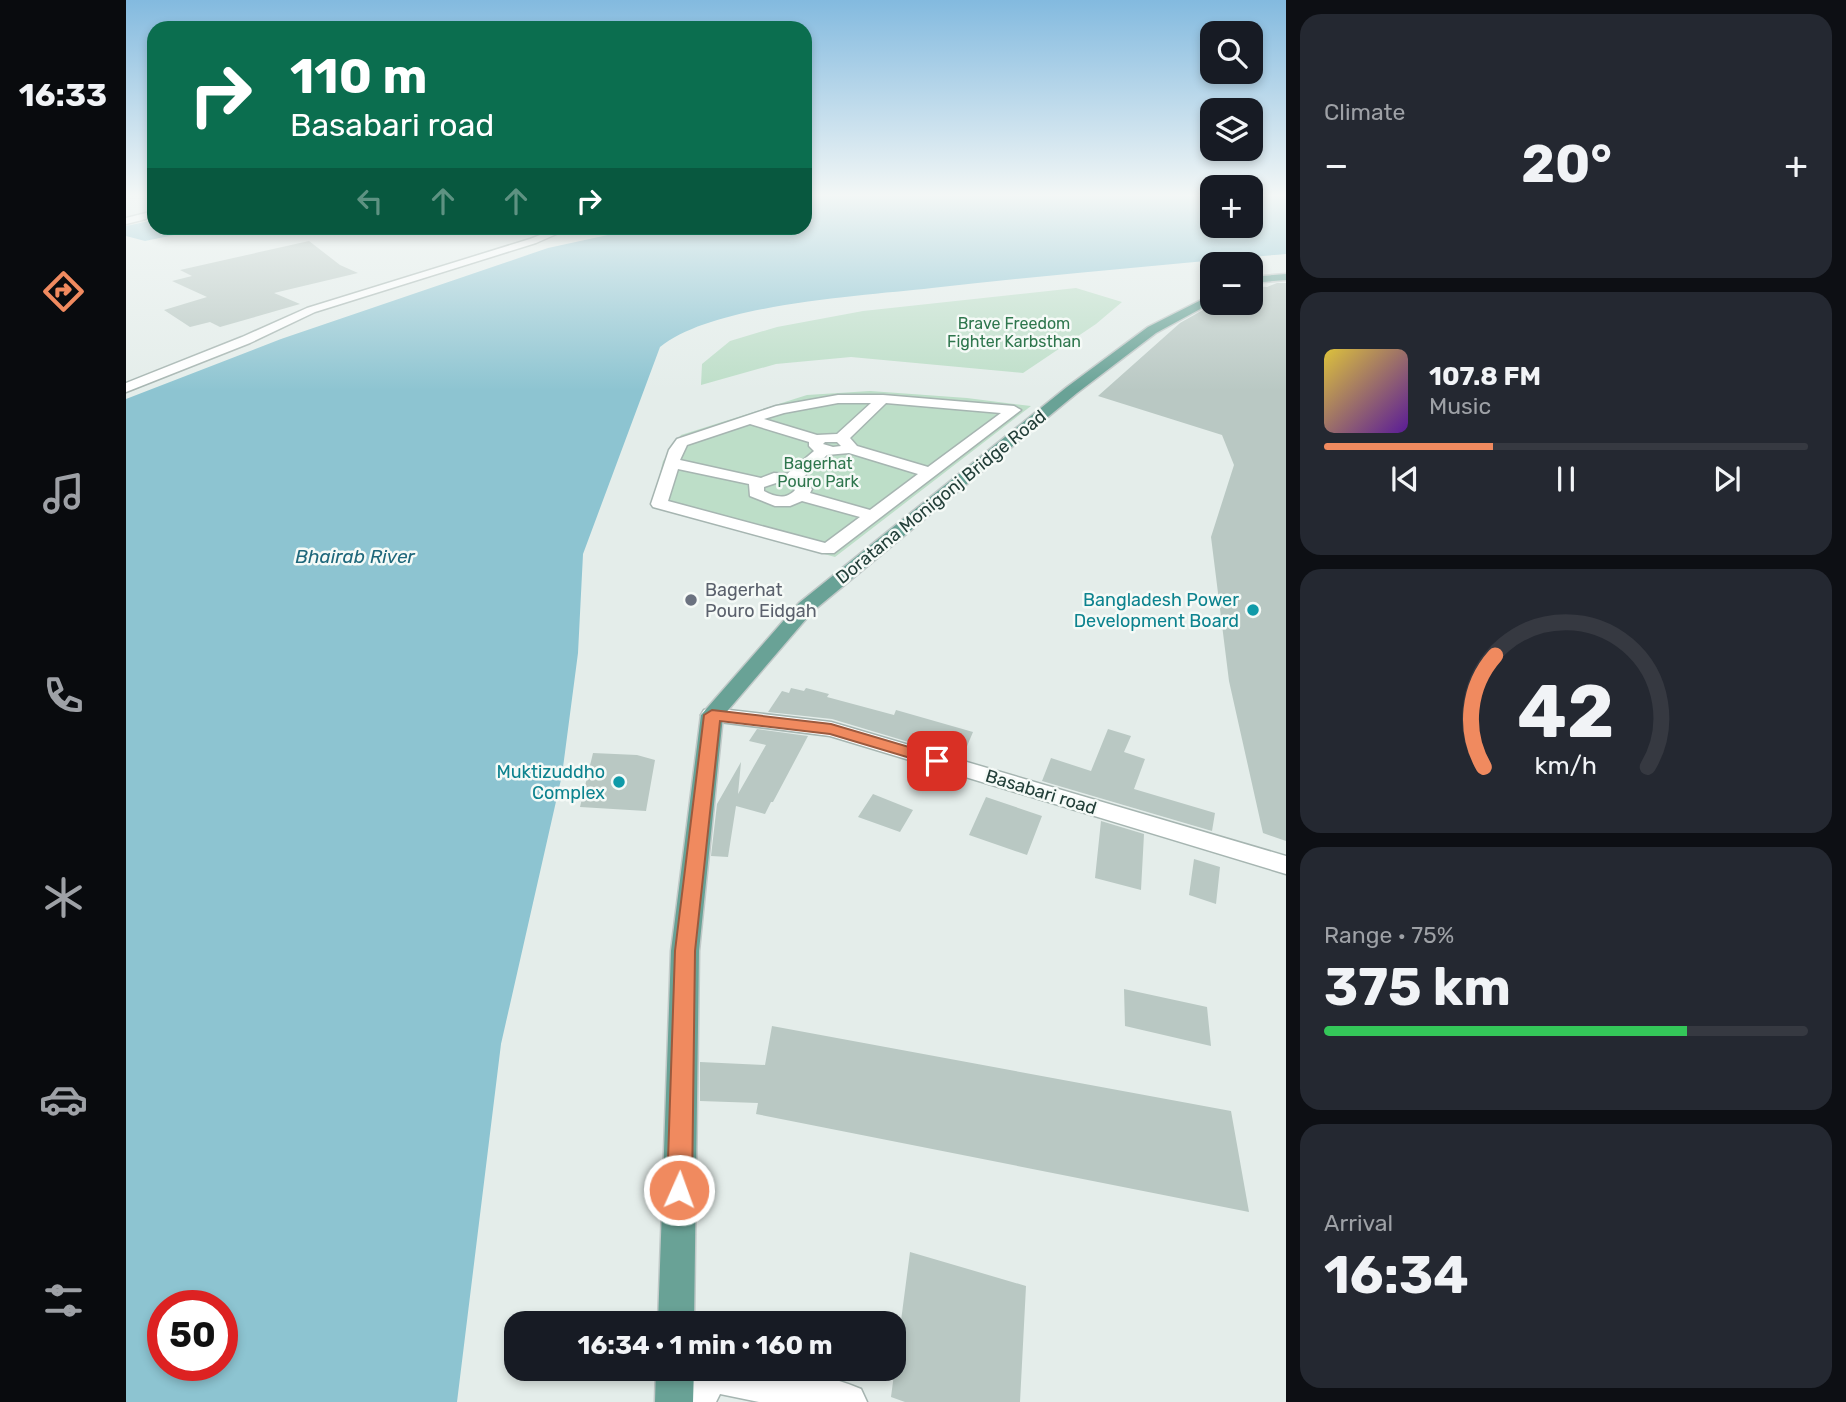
<!DOCTYPE html>
<meta charset="utf-8">
<style>
:root{--surface:#171b24;--page:#242831;--text:#f1f3f6;--muted:#9ea1a6;--line:#363941;--accent:#f08a5f}
body{margin:0;font-family:Rubik,sans-serif;background:var(--page);color:var(--text);height:100vh;display:flex;flex-direction:column;font-size:26px;white-space:nowrap}
*{box-sizing:border-box;margin:0}
p{font-size:23px;color:var(--muted)}
.icon{flex:none;width:38px;height:38px;fill:none;stroke:currentColor;stroke-width:2;stroke-linecap:round;stroke-linejoin:round}
.map{position:relative;flex:1;overflow:hidden}
.panel{display:flex;flex-direction:column;gap:14px;padding:14px;background:#0d0f14;width:560px}
.panel>*{flex:none}
.top-card{position:absolute;left:21px;top:21px;width:665px;height:214px;border-radius:21px;box-shadow:0 4px 10px #0003;background:#0b6e4f;color:#fff;overflow:hidden}
.controls{position:absolute;left:1074px;top:21px;display:grid;gap:14px}
.controls a{display:grid;place-items:center;width:63px;height:63px;border-radius:14px;background:var(--surface);box-shadow:0 4px 10px #0003;font-size:35px}
.speed{position:absolute;left:21px;top:1290px;display:flex;gap:14px;font-size:35px;font-weight:700;text-align:center}
.speed>*{display:grid;place-content:center;width:91px;height:91px;border-radius:50%;background:var(--surface);box-shadow:0 4px 10px #0003;line-height:1}
.speed .limit{border:10px solid #d22;background:#fff;color:#111}
.pin{position:absolute;display:grid;place-items:center;width:60px;height:60px;color:#fff;margin:-30px;border-radius:14px;box-shadow:0 4px 10px #0006}
.me{position:absolute;width:77px;margin:-38px;rotate:2deg;stroke-linejoin:round;filter:drop-shadow(0 0 5px #0008)}
.turn{display:flex;align-items:center;gap:24px;height:147px;padding:0 28px;font-size:32px}
.turn .icon{width:91px;height:91px;stroke-width:2.5}
.turn b{display:block;font-size:49px;line-height:60px}
.lanes{display:flex;align-items:center;height:66px;padding:0 28px;background:#0003;justify-content:center;gap:35px;direction:ltr}
.lanes .off{opacity:.35}
.big{font-size:52px;font-weight:700;line-height:1.1}
.panel .widget{flex:1;display:flex;flex-direction:column;justify-content:center;gap:10px;min-width:0;padding:0 24px;border-radius:21px;background:var(--page)}
.panel .dial{align-items:center;gap:0}
.dial svg{height:182px;overflow:visible;fill:none;stroke:var(--line);stroke-width:7;stroke-linecap:round;text-anchor:middle}
.dial text{fill:var(--text);stroke:none}
.song{display:flex;align-items:center;gap:21px}
.cover{width:84px;height:84px;border-radius:10px;background:linear-gradient(135deg,hsl(50 70% 55%),hsl(270 70% 35%))}
.played{height:7px;border-radius:4px;background:linear-gradient(90deg,var(--accent) 35%,var(--line) 35%)}
.keys{display:flex;justify-content:space-around;direction:ltr}
.heat{display:flex;justify-content:space-between;align-items:center;font-size:38px;direction:ltr}
.charge{height:10px;border-radius:5px;background:linear-gradient(90deg,#34c759 75%,var(--line) 0)}
.trip{position:absolute;left:378px;top:1311px;width:402px;height:70px;border-radius:21px;background:var(--surface);box-shadow:0 4px 10px #0003;font-weight:700;line-height:70px;text-align:center}
main{display:flex;flex:1;min-height:0}
.dock{display:flex;flex-direction:column;width:126px;justify-content:space-around;align-items:center;background:#090b0e;color:var(--muted)}
.dock .icon{width:49px;height:49px}
.dock .on{color:var(--accent)}
.dock b{font-size:32px;color:var(--text)}
.map>svg:first-child{display:block}
.green{fill:#bddec8}
.water{fill:#8dc4d1;fill-rule:evenodd}
.building{fill:#b9c8c3}
.lines{fill:none;stroke-linecap:round;stroke-linejoin:round}
.minor-casing{stroke:#a6b5b1;stroke-width:3}
.major-casing{stroke:#c1c9c8;stroke-width:3}
.minor{fill:#fff;fill-rule:evenodd}
.major{fill:#69a296;fill-rule:evenodd}
.route{fill:#f08a5f;stroke:#9c5a3e;stroke-width:2}
.worship-dot{fill:#6b7280;stroke:#f5faf7;stroke-width:2.5}
.culture-dot{fill:#0f9aa8;stroke:#f5faf7;stroke-width:2.5}
.labels{text-anchor:middle;dominant-baseline:central;stroke-width:5;stroke-linejoin:round;paint-order:stroke}
.far-park-label{font-size:16px;fill:#2e764d;stroke:#f5faf7}
.street-label{font-size:18px;fill:#233f39;stroke:#f5faf7}
.worship-label{font-size:18px;fill:#5b616d;stroke:#f5faf7;text-anchor:start}
.culture-label{font-size:18px;fill:#0d838f;stroke:#f5faf7;text-anchor:end}
.water-label{font-size:19px;font-style:italic;fill:#1e677b;stroke:#f5faf7}
</style>
<main>
<nav class="dock">
<b>16:33</b>
<svg class="icon on" aria-label="directions" viewBox="0 0 24 24"><path d="M12 3l9 9-9 9-9-9zM9 14v-3h6M13 9l2 2-2 2"/></svg>
<svg class="icon" aria-label="music" viewBox="0 0 24 24"><path d="M9 18V5l10-2v13"/><circle cx="6" cy="18" r="3"/><circle cx="16" cy="16" r="3"/></svg>
<svg class="icon" aria-label="phone" viewBox="0 0 24 24"><path d="M5 4h4l2 5-3 2q2 4 5 5l2-3 5 2v4C11 20 4 13 5 4z"/></svg>
<svg class="icon" aria-label="climate" viewBox="0 0 24 24"><path d="M12 3v18M4 7l16 10M4 17L20 7"/></svg>
<svg class="icon" aria-label="car" viewBox="0 0 24 24"><path d="M5 17H2v-5l4-1 3-4h7l3 4 3 1v5h-3M9 17h6M6 11h13"/><circle cx="7" cy="17" r="2"/><circle cx="17" cy="17" r="2"/></svg>
<svg class="icon" aria-label="filters" viewBox="0 0 24 24"><path d="M4 7h16M4 17h16"/><circle cx="9" cy="7" r="2"/><circle cx="15" cy="17" r="2"/></svg>
</nav>
<div class="map">
<svg width="1160" height="1402" viewBox="0 0 1160 1402">
<rect width="100%" height="100%" fill="#e4edea"/>
<!-- green -->
<path class="green" d="M950 288 996 302 970 324 897 373 725 357 650 364 575 385 576 364 604 341 651 327 737 311Z
M744 391 841 398 905 406 709 557 526 507 537 461 555 435 681 395Z"/>
<!-- water -->
<path class="water" d="M679 195H1087V226H1125V195H1160V254C1042 264 924 275 806 288 735 296 587 304 534 347L457 554 452 653 436 775 375 1044 331 1402H0V399L155 339 422 248 514 228H679ZM37 1306H96V1365H37Z
M28 220V228H82L19 241 0 236V226Z"/>
<!-- building -->
<path class="building" d="M183 241 214 265 232 273 148 293 174 304 94 327 84 322 64 327 38 310 81 297 46 281 66 276 54 270Z
M1151 283H1160V841L1137 833 1103 681 1085 537 1108 465 1096 435 972 396 1054 323 1089 303H1125V286L1141 287Z
M665 688 678 691 680 688 703 694 701 697 768 715 770 710 847 732 836 758 706 719 642 712 656 691 663 693Z
M631 729 682 736 647 802H645L639 814 610 806 602 857 585 856 591 804 615 762 612 794 640 745 623 741Z
M982 729 1005 736 998 752 1019 759 1008 789 1089 813 1086 831 916 781 925 758 965 771Z
M467 753 511 755 529 760 520 811 454 807Z
M747 794 787 810 774 832 732 817Z
M860 797 916 816 901 855 843 835Z
M975 821 1018 834 1015 890 969 878Z
M1068 859 1094 867 1090 904 1063 895Z
M998 989 1081 1007 1085 1046 999 1026Z
M646 1026 1105 1111 1123 1212 630 1114 632 1103 574 1101V1062L639 1065Z
M784 1252 900 1286 894 1402H779L765 1397Z"/>
<g class="lines">
<!-- minor casing -->
<g class="minor-casing">
<path id="minor" d="M28 211V217L0 224V218Z
M432 228H444L410 243 189 312 124 343 0 392V383L116 337 181 308 404 239Z
M712 395H757L888 406 895 410 708 553H696L527 507 525 504 543 450 551 439 650 406ZM712 403H745L711 434 691 435 638 419 658 413ZM760 403 875 413 802 467 731 446 724 438ZM624 424 683 442V446L688 451 661 474 648 473 635 478 554 460 561 445ZM699 442H711L715 446 707 447 697 444ZM723 453 792 474 744 510 684 493 686 489 675 479 701 455ZM552 469 623 484 624 496 649 506H664L676 501 734 517 699 543 542 501ZM650 483H661L669 490C660 500 649 497 638 491V487Z
M586 708 705 722 1160 856V874L704 736 578 720 575 715 578 710Z
M566 1368C623 1368 682 1366 735 1389L741 1402H633L594 1394 590 1402H551Z"/>
</g>
<!-- major casing -->
<g class="major-casing">
<path id="major" d="M1160 274V280L1125 283V277Z
M1087 294V302L1030 333 951 393 687 611 597 716 573 951 568 1323H532L545 951 575 715 673 603 941 387 1022 327Z
M530 1368H568L567 1402H529Z"/>
</g>
<!-- minor -->
<use href="#minor" class="minor"/>
<!-- major -->
<use href="#major" class="major"/>
</g>
<!-- sky -->
<linearGradient id="sky" x2="0" y2="1"><stop stop-color="#83badf"/><stop offset="0.5" stop-color="#f3f7f6"/><stop offset="1" stop-color="#f3f7f6" stop-opacity="0"/></linearGradient>
<rect width="1160" height="391" fill="url(#sky)"/>
<!-- route -->
<path class="route" d="M586 710 705 724 817 757 819 761 811 766 704 734 594 721 569 951 566 1190 562 1199 553 1202 544 1199 541 1190 549 951 578 715Z"/>
<!-- markers -->
<circle class="worship-dot" cx="565" cy="600" r="7"/>
<g class="culture-dot">
<circle cx="1127" cy="610" r="7"/>
<circle cx="493" cy="782" r="7"/>
</g>
<g class="labels">
<!-- far-park labels -->
<g class="far-park-label">
<text x="888" y="323">Brave Freedom<tspan x="888" dy="18">Fighter Karbsthan</tspan></text>
<text x="692" y="463">Bagerhat<tspan x="692" dy="18">Pouro Park</tspan></text>
</g>
<!-- street labels -->
<g class="street-label">
<text transform="translate(815 497) rotate(-39)">Doratana Monigonj Bridge Road</text>
<text transform="translate(915 792) rotate(17)">Basabari road</text>
</g>
<!-- worship labels -->
<g class="worship-label">
<text x="579" y="590">Bagerhat<tspan x="579" dy="21">Pouro Eidgah</tspan></text>
</g>
<!-- culture labels -->
<g class="culture-label">
<text x="1113" y="600">Bangladesh Power<tspan x="1113" dy="21">Development Board</tspan></text>
<text x="479" y="772">Muktizuddho<tspan x="479" dy="21">Complex</tspan></text>
</g>
<!-- water labels -->
<g class="water-label">
<text x="229" y="556">Bhairab River</text>
</g>
</g>
</svg>
<div class="controls">
<a><svg class="icon" aria-label="search" viewBox="0 0 24 24"><circle cx="10" cy="10" r="6"/><path d="M15 15l6 6"/></svg></a>
<a><svg class="icon" aria-label="layers" viewBox="0 0 24 24"><path d="M12 4l9 5-9 5-9-5zM3 14l9 5 9-5"/></svg></a>
<a>+</a>
<a>−</a>
</div>
<div class="speed"><div class="limit">50</div></div>
<div class="pin" style="left:811px;top:761px;background:#d93025"><svg class="icon" aria-label="arrive" viewBox="0 0 24 24"><path d="M6 21V4h12l-3 4 3 4H6"/></svg></div>
<svg class="me" style="left:553px;top:1190px" viewBox="-20 -20 40 40"><circle r="17" fill="#f08a5f" stroke="#fff" stroke-width="3"/><path d="M0-11L8 9 0 5-8 9z" fill="#fff"/></svg>
<div class="trip">16:34 · 1 min · 160 m</div>
<div class="top-card">
<div class="turn"><svg class="icon" aria-label="right" viewBox="0 0 24 24"><path d="M7 20v-9h11M14 6l5 5-5 5"/></svg><div><b>110 m</b>Basabari road</div></div>
<div class="lanes"><svg class="icon off" aria-label="left" viewBox="0 0 24 24"><path d="M17 20v-9H6M10 6l-5 5 5 5"/></svg><svg class="icon off" aria-label="ahead" viewBox="0 0 24 24"><path d="M12 20V5M6 11l6-6 6 6"/></svg><svg class="icon off" aria-label="ahead" viewBox="0 0 24 24"><path d="M12 20V5M6 11l6-6 6 6"/></svg><svg class="icon" aria-label="right" viewBox="0 0 24 24"><path d="M7 20v-9h11M14 6l5 5-5 5"/></svg></div>
</div>
</div>
<section class="panel">
<div class="widget"><p>Climate</p>
<div class="heat"><a>−</a><b class="big">20°</b><a>+</a></div>
</div>
<div class="widget">
<div class="song"><i class="cover"></i><div><b>107.8 FM</b><p>Music</p></div></div>
<div class="played"></div>
<div class="keys"><svg class="icon" aria-label="previous" viewBox="0 0 24 24"><path d="M18 5L8 12l10 7zM5 5v14"/></svg><svg class="icon" aria-label="pause" viewBox="0 0 24 24"><path d="M8 5v14M16 5v14"/></svg><svg class="icon" aria-label="next" viewBox="0 0 24 24"><path d="M6 5l10 7-10 7zM19 5v14"/></svg></div>
</div>
<div class="widget dial"><svg viewBox="0 0 100 80">
<path d="M14 69A42 42 0 1 1 86 69"/>
<path d="M14 69A42 42 0 0 1 19 20" stroke="#f08a5f"/>
<text x="50" y="56" font-size="32" font-weight="700">42</text>
<text x="50" y="72" font-size="11">km/h</text>
</svg></div>
<div class="widget"><p>Range · 75%</p><b class="big">375 km</b><div class="charge"></div></div>
<div class="widget"><p>Arrival</p><b class="big">16:34</b></div>
</section>
</main>
